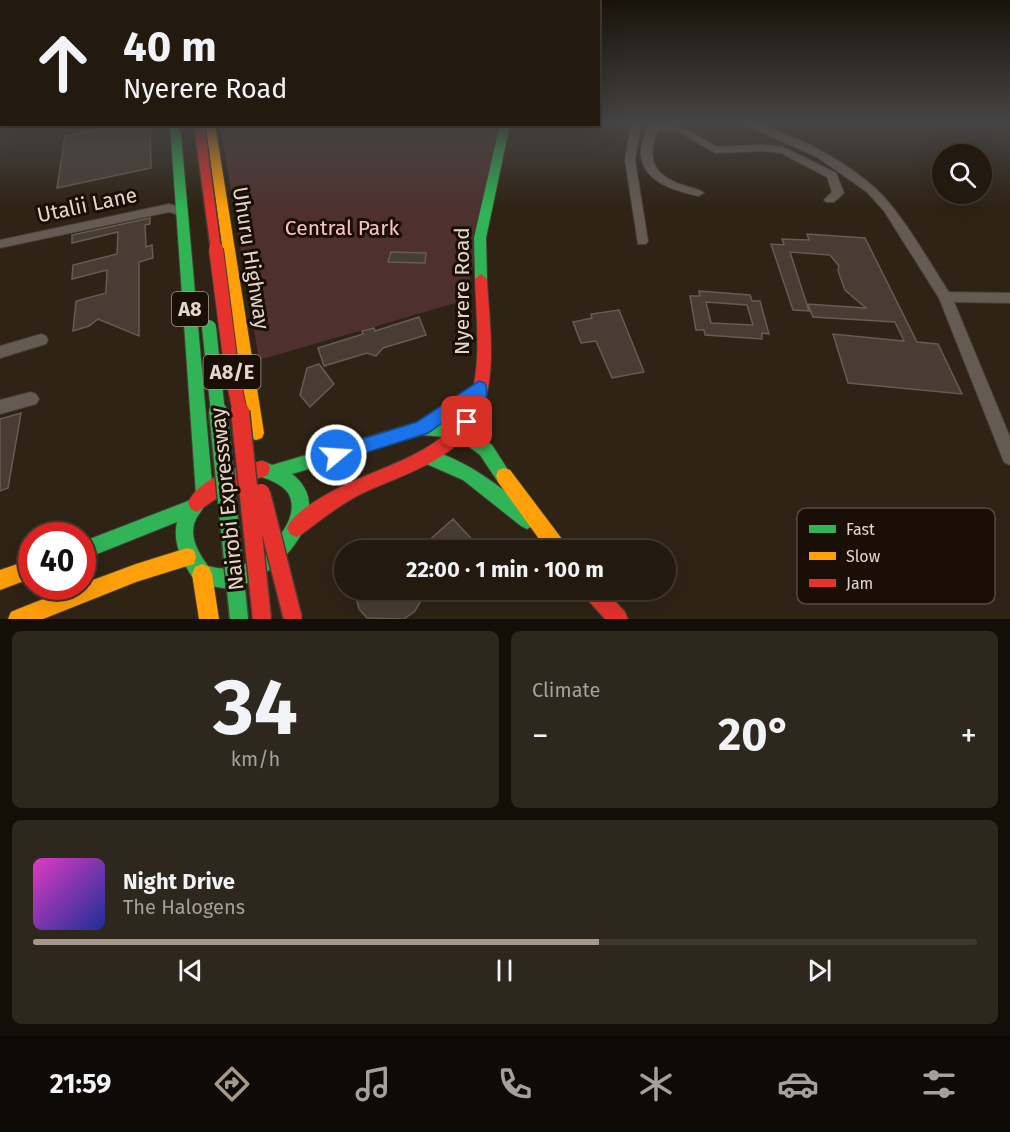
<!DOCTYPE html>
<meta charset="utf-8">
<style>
:root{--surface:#221a0f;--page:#2e271d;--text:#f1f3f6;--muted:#a2a19e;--line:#3f382f;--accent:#a59889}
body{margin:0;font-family:"Fira Sans",sans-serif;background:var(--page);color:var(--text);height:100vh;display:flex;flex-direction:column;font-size:22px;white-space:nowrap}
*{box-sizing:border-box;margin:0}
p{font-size:20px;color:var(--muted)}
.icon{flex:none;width:33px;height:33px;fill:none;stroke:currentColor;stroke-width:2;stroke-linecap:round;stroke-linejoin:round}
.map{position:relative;height:619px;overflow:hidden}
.drawer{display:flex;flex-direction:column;gap:12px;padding:12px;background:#130e08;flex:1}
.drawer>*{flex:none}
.top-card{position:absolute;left:0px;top:0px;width:600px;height:126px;box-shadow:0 6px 24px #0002,0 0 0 2px var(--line);background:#221a0f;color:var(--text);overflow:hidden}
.fabs{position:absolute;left:932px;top:144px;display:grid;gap:12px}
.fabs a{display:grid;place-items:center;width:60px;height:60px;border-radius:50%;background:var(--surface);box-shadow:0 6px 24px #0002,0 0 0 2px var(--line);font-size:30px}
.speed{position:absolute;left:18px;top:522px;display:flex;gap:12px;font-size:30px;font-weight:700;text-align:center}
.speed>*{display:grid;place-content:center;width:78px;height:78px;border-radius:50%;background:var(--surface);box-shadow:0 6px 24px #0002,0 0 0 2px var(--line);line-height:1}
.speed .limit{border:9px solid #d22;background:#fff;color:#111}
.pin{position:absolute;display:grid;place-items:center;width:51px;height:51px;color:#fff;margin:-26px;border-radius:12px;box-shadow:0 3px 9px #0006}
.me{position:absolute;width:66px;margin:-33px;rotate:72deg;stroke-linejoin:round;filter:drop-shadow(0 0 4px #0008)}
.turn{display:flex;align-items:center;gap:21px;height:126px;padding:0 24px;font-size:27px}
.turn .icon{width:78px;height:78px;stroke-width:2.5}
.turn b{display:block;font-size:42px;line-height:51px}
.big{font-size:45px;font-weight:700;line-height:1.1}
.drawer .tile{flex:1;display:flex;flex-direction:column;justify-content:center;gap:9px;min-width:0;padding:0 21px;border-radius:9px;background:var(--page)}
.drawer .dial{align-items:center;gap:0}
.dial b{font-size:78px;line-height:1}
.song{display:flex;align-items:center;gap:18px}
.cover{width:72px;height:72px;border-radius:9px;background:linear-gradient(135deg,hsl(310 70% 55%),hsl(230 70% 35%))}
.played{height:6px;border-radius:3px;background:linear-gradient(90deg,var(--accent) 60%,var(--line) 60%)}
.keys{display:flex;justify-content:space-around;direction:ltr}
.heat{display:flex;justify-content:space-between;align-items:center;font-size:33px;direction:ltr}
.drawer .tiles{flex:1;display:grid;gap:12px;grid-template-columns:1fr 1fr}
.tile:last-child{grid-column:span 2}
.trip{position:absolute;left:334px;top:540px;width:342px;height:60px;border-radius:30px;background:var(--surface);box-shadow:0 6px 24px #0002,0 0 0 2px var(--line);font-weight:700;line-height:60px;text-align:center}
.tabs{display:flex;height:96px;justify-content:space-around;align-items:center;background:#0e0a06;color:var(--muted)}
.tabs .icon{width:42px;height:42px}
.tabs .active{color:var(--accent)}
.tabs b{font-size:27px;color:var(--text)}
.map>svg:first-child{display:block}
.green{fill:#4e312f}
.building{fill:#483d33;stroke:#675c52;stroke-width:1.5;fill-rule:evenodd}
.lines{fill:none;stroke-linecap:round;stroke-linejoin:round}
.street-casing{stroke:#473d33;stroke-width:2}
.fast-casing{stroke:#473d33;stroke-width:2}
.slow-casing{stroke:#473d33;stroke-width:2}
.jam-casing{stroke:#473d33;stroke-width:2}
.street{fill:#645c52;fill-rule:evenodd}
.fast{fill:#30b455;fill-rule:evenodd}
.slow{fill:#ff9f0a;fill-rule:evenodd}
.jam{fill:#e5322d;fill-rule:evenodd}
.fast-bridge-far1-casing{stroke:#473d33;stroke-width:16;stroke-linecap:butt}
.fast-bridge-casing{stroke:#473d33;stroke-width:21;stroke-linecap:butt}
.jam-bridge-far2-casing{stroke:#473d33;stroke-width:13;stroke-linecap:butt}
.jam-bridge-far1-casing{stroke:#473d33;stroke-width:16;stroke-linecap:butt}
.jam-bridge-casing{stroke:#473d33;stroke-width:21;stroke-linecap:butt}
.fast-bridge-far1{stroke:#30b455;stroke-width:14}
.fast-bridge{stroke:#30b455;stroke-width:18}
.jam-bridge-far2{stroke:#e5322d;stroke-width:10}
.jam-bridge-far1{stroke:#e5322d;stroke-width:14}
.jam-bridge{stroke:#e5322d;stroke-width:18}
.route{fill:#1a73e8;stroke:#114b97;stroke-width:1.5}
.labels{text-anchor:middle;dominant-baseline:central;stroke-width:6;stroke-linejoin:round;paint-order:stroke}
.shield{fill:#190f06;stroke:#a89b8e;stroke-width:1.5}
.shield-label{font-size:20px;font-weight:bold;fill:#e5d7c8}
.street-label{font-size:21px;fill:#e5d7c8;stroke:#190f06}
.park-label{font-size:21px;fill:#fbc2c0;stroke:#190f06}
.key{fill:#190f06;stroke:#564b40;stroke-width:1.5}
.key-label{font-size:16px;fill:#e5d7c8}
</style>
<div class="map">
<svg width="1010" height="619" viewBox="0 0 1010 619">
<rect width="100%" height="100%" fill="#2e2314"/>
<!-- green -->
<path class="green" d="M220 125H501L466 300 259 360Z"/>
<!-- building -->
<path class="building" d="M128 124H150L151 168 57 188 65 136Z
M150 218V224L145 225 146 247 152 245 153 258 139 262V336L98 319 89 326 73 331 76 301 106 293 107 270 72 279 73 265 117 254 118 232 72 243V235Z
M807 234 865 238 917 342 938 344 962 394 848 383 833 334 904 341 895 322 813 317 808 304 866 308 845 290 838 271 839 266 830 255 790 252 809 311 793 310 771 244 784 245 782 239 809 240Z
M391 252 426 253 425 263 388 262Z
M699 291 750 295 752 301H760L769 334 762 333V339L705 335 704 330H696L690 296H700ZM706 302 747 305 753 325 711 323Z
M619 310 644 372 612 378 596 341 581 343 573 322 592 318 591 314Z
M419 317 426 335 383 348 376 356 367 353 324 366 318 348 363 334 362 331 374 328 375 331Z
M319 364 334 384 310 407 300 395 307 368Z
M21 413 8 488 0 491V419Z
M453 519 482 550H434L427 542Z
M354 590H427L415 611 404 619 367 618 359 609Z"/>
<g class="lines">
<!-- street casing -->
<g class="street-casing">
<path id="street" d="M631 123H657L686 129 717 147 763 145 783 147 836 173 844 193 834 202H826L824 200 832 192 827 177 781 153 763 151 715 153 680 133 658 129C646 160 653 176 686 186 692 188 699 189 704 193L698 196C676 191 642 182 641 154 640 145 645 135 649 127L641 124 635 160 648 241 646 244H638L625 160Z
M741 123C756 121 770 129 785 134 816 146 849 165 875 188 901 211 929 262 949 292L1010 293V303L954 302 1010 437V465L1004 462 1002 457 939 298 884 211 867 192 817 157Z
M169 204 186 209 188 212 182 216 169 212 0 248V240Z
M41 334 46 336 48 340 46 344 0 358V346Z
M31 392 36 394 39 399 36 404 0 414V400Z"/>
</g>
<!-- fast casing -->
<g class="fast-casing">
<path id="fast" d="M170 124H180L213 494 210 500 205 502C204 509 199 513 196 519 188 536 198 552 208 566 216 568 226 570 235 568 260 562 305 521 288 493 281 483 267 479 256 475L254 469 256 463 262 461 272 465 422 421 466 426 492 445 512 476 510 482 504 484 498 482 480 455 457 438 422 435 292 474C341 511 274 582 231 588 220 589 206 585 195 581 183 563 172 544 177 522L82 560V542L188 501 196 495Z
M500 124H510L486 238 487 279 481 284 475 279 474 238Z
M428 449C470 462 500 486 533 514L536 520 533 526 527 529 521 526 463 480 422 462 420 457 422 452Z"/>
</g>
<!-- slow casing -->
<g class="slow-casing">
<path id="slow" d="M205 124H215L264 433 262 438 256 440 250 438 248 433Z
M479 382 484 383 487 388 484 393 429 432 423 434 417 432 415 427 417 422Z
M504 468 510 470 565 543 567 550H547L498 482 496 476 498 470Z
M187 548 194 550 196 557 194 564 187 566 136 582 43 619H8L11 612 18 609 76 586H82V584L136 564Z
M32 559V578L0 590V570Z
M202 564 209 567 212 574 219 619H199L192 574 195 567Z"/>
</g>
<!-- jam casing -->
<g class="jam-casing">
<path id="jam" d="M481 274 487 279C489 320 497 368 483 407 464 460 404 473 359 495 338 506 321 520 302 534L296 537 290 534 287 528C293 514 315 501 329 493 354 479 382 470 409 457 427 448 448 436 460 419 485 386 476 318 475 279Z
M262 461 268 463 270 469 268 475 233 487 197 512 191 509 188 503C199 478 238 466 262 461Z
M582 590H605L625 612 628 619H605L585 597Z"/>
</g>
<!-- street -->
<use href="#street" class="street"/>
<!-- fast -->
<use href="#fast" class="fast"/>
<!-- slow -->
<use href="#slow" class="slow"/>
<!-- jam -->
<use href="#jam" class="jam"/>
<!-- fast-bridge-far1 casing -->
<g class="fast-bridge-far1-casing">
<path id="fast-bridge-far1" d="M209 327 218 413"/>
</g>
<!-- fast-bridge casing -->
<g class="fast-bridge-casing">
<path id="fast-bridge" d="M218 411 239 619"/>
</g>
<!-- jam-bridge-far2 casing -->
<g class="jam-bridge-far2-casing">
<path id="jam-bridge-far2" d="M199 124 216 250"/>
</g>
<!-- jam-bridge-far1 casing -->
<g class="jam-bridge-far1-casing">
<path id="jam-bridge-far1" d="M216 249 232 373 240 413"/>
</g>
<!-- jam-bridge casing -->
<g class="jam-bridge-casing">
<path id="jam-bridge" d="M240 411 262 619
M261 493 293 619"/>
</g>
<!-- fast-bridge-far1 -->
<use href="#fast-bridge-far1" class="fast-bridge-far1"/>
<!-- fast-bridge -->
<use href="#fast-bridge" class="fast-bridge"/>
<!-- jam-bridge-far2 -->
<use href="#jam-bridge-far2" class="jam-bridge-far2"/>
<!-- jam-bridge-far1 -->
<use href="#jam-bridge-far1" class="jam-bridge-far1"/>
<!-- jam-bridge -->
<use href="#jam-bridge" class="jam-bridge"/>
</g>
<!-- sky -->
<linearGradient id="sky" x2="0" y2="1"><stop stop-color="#19130b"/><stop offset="0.59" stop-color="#464545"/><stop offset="1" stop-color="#464545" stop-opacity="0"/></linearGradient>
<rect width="1010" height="209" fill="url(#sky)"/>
<!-- route -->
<path class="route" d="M479 381 485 383C491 397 479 415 472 427L467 429 461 427 459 422 468 404 428 433 336 462 330 460 328 455 330 449 417 422Z"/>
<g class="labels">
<!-- shield labels -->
<g class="shield">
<rect x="172" y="292" width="36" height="34" rx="4.5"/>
<rect x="203.5" y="355" width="57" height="34" rx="4.5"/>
</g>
<g class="shield-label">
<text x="190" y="309">A8</text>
<text x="232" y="372">A8/E</text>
</g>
<!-- street labels -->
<g class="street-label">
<text transform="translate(87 205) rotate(-12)">Utalii Lane</text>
<text transform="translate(251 258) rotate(81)">Uhuru Highway</text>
<text transform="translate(462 291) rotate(-90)">Nyerere Road</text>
<text transform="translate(227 499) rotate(-96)">Nairobi Expressway</text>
</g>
<!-- park labels -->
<g class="park-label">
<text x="342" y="228">Central Park</text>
</g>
</g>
<!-- legend -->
<rect x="797" y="508" width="198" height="96" rx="9" class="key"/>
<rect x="809" y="525" width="27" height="8" fill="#30b455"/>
<rect x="809" y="552" width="27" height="8" fill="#ff9f0a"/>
<rect x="809" y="579" width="27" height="8" fill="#e5322d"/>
<g class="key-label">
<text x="846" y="535">Fast</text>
<text x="846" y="562">Slow</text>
<text x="846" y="589">Jam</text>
</g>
</svg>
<div class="fabs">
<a><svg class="icon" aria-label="search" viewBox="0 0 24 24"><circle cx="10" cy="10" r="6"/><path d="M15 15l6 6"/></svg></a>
</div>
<div class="speed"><div class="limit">40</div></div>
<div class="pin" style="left:467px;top:422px;background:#d93025"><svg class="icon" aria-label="arrive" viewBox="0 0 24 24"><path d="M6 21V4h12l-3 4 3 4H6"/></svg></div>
<svg class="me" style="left:336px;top:455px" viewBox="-20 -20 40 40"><circle r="17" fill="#1a73e8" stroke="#fff" stroke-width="3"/><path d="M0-11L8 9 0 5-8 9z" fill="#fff"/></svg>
<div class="trip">22:00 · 1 min · 100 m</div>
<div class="top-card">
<div class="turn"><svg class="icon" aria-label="ahead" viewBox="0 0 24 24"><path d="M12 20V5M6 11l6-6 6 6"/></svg><div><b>40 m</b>Nyerere Road</div></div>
</div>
</div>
<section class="drawer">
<div class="tiles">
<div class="tile dial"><b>34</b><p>km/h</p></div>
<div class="tile"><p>Climate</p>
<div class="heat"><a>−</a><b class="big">20°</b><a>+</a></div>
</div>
<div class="tile">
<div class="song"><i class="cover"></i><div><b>Night Drive</b><p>The Halogens</p></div></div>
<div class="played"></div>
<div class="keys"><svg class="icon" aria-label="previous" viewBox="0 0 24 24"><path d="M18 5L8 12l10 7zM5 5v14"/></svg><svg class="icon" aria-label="pause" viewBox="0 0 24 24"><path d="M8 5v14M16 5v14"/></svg><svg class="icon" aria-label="next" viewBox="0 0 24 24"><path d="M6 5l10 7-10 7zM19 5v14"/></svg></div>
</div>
</div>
</section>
<nav class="tabs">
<b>21:59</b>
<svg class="icon active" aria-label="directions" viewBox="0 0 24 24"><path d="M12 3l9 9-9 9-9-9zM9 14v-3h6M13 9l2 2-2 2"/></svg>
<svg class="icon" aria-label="music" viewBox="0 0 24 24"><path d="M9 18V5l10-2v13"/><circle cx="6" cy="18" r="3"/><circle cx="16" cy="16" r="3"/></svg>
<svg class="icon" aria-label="phone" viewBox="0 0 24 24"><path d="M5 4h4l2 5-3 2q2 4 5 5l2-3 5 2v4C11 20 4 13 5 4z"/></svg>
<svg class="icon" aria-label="climate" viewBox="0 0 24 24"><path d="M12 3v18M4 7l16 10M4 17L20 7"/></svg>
<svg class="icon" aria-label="car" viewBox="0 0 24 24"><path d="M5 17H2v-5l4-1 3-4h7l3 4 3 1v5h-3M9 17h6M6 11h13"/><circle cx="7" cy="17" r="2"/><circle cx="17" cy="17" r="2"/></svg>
<svg class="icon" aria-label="filters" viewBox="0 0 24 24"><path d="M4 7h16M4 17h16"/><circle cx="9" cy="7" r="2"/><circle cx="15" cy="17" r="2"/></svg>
</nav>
